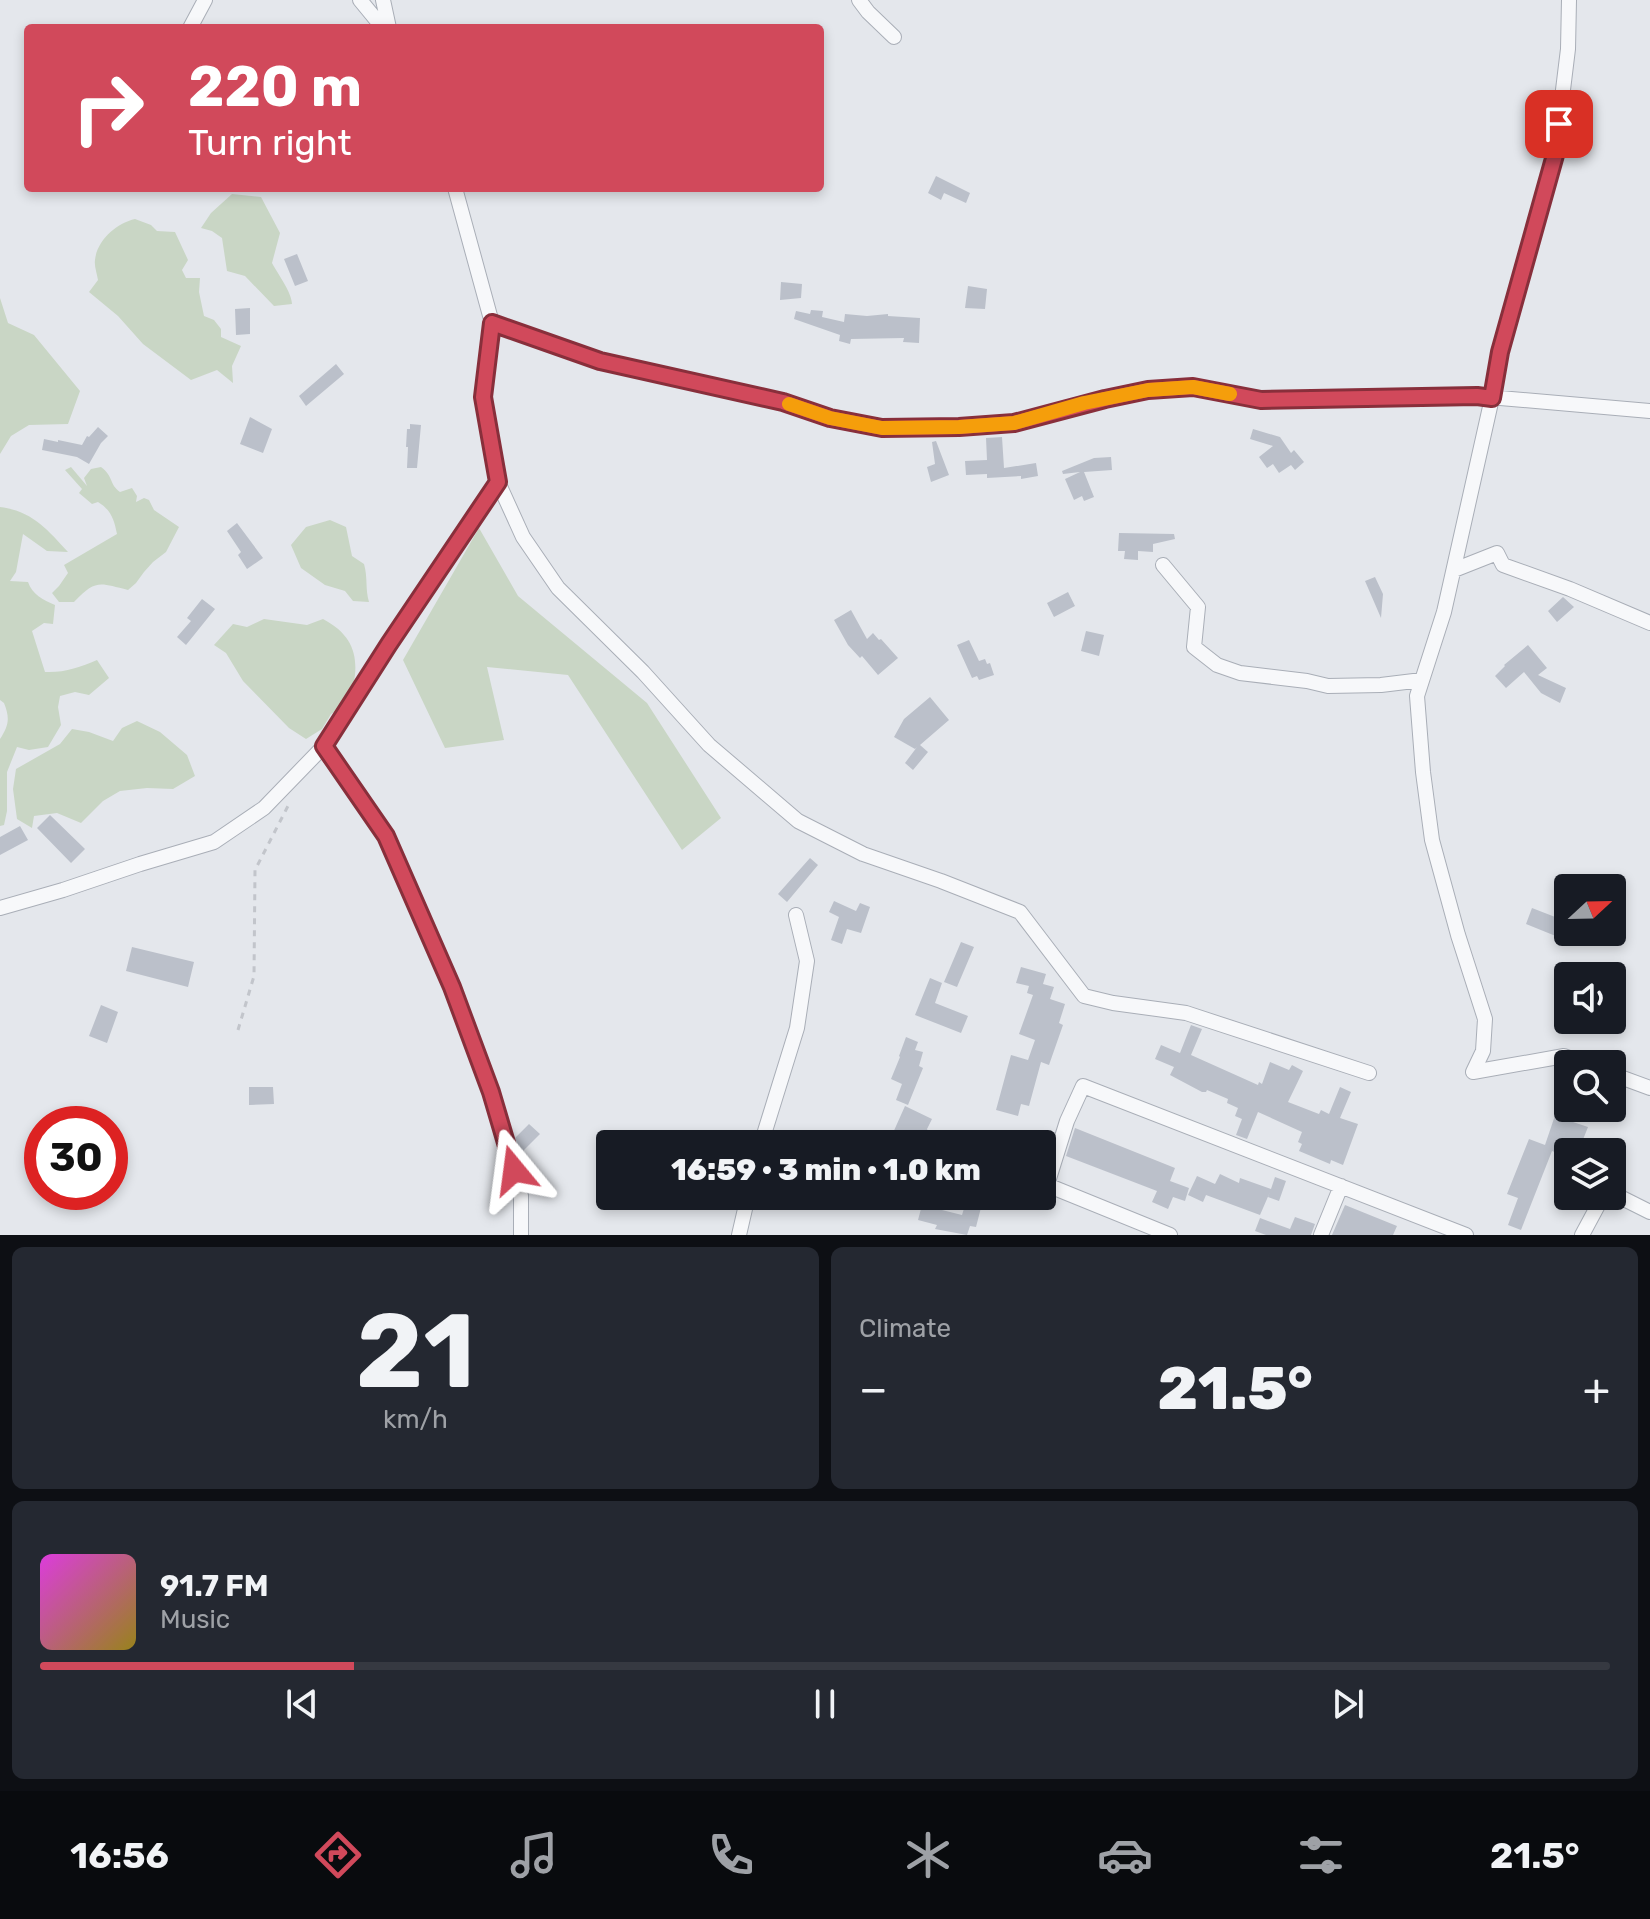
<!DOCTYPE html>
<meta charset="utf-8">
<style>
:root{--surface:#171b24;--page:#242831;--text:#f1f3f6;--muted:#9ea1a6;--line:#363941;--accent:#d1495b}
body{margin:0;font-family:Rubik,sans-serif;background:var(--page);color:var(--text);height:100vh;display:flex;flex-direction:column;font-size:30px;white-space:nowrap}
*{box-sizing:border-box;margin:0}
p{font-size:26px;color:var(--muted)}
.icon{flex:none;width:44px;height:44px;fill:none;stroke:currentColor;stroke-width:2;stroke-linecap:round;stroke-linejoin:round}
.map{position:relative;height:1235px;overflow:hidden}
.details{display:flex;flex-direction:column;gap:12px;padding:12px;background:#0d0f14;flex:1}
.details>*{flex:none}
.top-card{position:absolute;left:24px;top:24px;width:800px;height:168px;border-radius:8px;box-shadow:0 4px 12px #0003;background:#d1495b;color:#fff;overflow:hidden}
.needle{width:52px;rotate:68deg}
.fabs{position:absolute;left:1554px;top:874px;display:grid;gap:16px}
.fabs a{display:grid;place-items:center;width:72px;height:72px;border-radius:8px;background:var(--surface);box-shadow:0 4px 12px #0003;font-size:40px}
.speed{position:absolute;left:24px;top:1106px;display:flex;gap:16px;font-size:40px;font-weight:700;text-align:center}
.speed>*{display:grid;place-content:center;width:104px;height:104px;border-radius:50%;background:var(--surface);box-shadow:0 4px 12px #0003;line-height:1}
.speed .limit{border:12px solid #d22;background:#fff;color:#111}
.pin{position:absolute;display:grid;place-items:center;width:68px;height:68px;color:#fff;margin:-34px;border-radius:16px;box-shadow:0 4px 12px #0006}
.me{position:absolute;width:88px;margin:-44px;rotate:344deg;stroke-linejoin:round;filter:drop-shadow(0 0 6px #0008)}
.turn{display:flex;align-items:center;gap:28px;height:168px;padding:0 32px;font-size:36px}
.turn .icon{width:104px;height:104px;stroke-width:2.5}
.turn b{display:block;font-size:56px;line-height:68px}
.big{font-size:60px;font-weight:800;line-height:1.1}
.details .tile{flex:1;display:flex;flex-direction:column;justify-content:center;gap:12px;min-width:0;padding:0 28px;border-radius:12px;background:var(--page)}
.details .dial{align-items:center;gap:0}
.dial b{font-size:104px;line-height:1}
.song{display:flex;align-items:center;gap:24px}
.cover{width:96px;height:96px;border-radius:12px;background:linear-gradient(135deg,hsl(300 70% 55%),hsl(50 70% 35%))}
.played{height:8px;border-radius:4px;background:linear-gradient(90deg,var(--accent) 20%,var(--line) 20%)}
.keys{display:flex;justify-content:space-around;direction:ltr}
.heat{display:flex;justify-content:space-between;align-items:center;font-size:44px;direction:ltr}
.details .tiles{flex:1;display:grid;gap:12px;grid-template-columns:1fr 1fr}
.tile:last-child{grid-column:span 2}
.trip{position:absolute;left:596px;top:1130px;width:460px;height:80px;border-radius:8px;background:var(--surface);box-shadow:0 4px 12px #0003;font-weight:800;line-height:80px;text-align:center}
.tab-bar{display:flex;height:128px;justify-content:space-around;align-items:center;background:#090b0e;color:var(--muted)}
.tab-bar .icon{width:56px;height:56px}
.tab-bar .on{color:var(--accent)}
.tab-bar b{font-size:36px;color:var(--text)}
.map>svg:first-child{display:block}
.green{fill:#c9d6c5}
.building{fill:#bbc0ca}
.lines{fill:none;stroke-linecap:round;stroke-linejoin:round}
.minor-casing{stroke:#a9aeb7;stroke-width:16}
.path{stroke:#c2c5cb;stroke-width:3;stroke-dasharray:6 6;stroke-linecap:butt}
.minor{stroke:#f7f8fa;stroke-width:14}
.route-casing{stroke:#882f3b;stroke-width:20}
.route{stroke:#d1495b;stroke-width:14}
.slow{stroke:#f59e0b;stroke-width:14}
</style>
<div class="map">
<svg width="1650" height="1235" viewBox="0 0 1650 1235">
<rect width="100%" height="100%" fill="#e4e7ec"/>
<!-- green -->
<path class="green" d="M232 194 261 197 280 233 272 263C278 274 292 293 292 304L274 306 245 276 227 271 222 238 212 231 201 228 211 213Z
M135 219 151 225 157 231 175 232 188 260 182 270 186 278H200L199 292 204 316 214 320 221 329V337L241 346 232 366 233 383 217 370 191 380 143 344 118 316 89 292 98 280C97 274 94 266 95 260 97 240 117 223 135 219Z
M0 298 8 323 34 335 80 391 68 424 29 425 11 436 0 454Z
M71 467 87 486 84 478 91 469 101 467C114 477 109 484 120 492L132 488 137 496 136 502 144 498 149 500 154 510 179 527 166 552 153 562 144 572 136 583 128 590C99 583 96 579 74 602H59L52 593 59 586 68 573 64 565 117 534C114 519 111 510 98 502L92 504 79 493 82 489 65 470Z
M0 507C32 511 47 529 68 552L47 551 23 534 16 572 10 581 28 582C32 594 43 600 55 605L53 624 44 623 32 631 45 672C64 673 80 667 97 660L109 678 89 695 75 692 60 696 58 707 61 725 48 747 29 750 17 747 7 772V811L4 825 0 826V739C9 725 10 718 4 703L0 700Z
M330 520 346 527 352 556 364 564C368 578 365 588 369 602L353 601 345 591 325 585 301 568 291 545 306 527Z
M479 528 518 596 647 703 721 818 682 850 568 675 487 667 504 740 445 748 403 660Z
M264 619 307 625 323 619C361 639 360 668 348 705L331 714 322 729 306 739 289 728 243 681 226 653 214 645 233 624 247 627Z
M137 721 160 732 187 755 195 776 173 789 147 788 120 791 103 801 81 823 57 813 34 816 32 828 17 819 13 789 16 769 60 744 72 729 89 732 113 741 122 728Z"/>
<!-- building -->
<path class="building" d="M936 176 970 193 966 203 944 193 941 200 928 193Z
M297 254 308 281 295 286 284 259Z
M781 282 802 284 801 298 780 300Z
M968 286 987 289 985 309 965 308Z
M250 308V334L236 335 235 309Z
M811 310 823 311 822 317 844 322 845 314 867 316 888 314V316L920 318 919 343 903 342 904 338 851 339 850 344 839 341 840 335 794 319 796 311 810 314Z
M336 364 344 374 306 406 299 396Z
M250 417 272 429 263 453 240 444Z
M410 424 421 425 417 468H407L408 447H406L407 429H410Z
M98 427 108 436 101 443 89 464 77 457 42 450 44 439 58 442V440L82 445 87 436 89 437Z
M1253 429 1280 437 1291 453 1294 450 1304 462 1295 470 1291 465 1279 473 1273 464 1267 468 1259 457 1273 446 1250 439Z
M1002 437 1004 468 1036 463 1038 476 1021 479V476L987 478V474L966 475 965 461 987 460 986 438Z
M936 441 949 475 931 482 927 467 935 464 932 442Z
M1111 457 1112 470 1084 472 1094 497 1084 501 1082 496 1074 500 1065 479 1080 472 1063 474 1062 471 1094 458Z
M237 523 263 558 247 569 238 555 241 552 227 531Z
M1119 533 1174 534 1175 539 1153 544V552L1138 551V560L1124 559 1125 551H1118Z
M1375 577 1383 594 1381 618 1365 581Z
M1068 592 1075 606 1054 617 1047 603Z
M1563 597 1574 607 1557 622 1548 611Z
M202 599 215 609 186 645 177 637 191 621 187 618Z
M851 610 867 639 873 633 879 640 881 639 898 658 878 675 862 656 860 658 848 645 834 620Z
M1086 631 1104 635 1099 656 1081 651Z
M969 640 979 661 985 659 987 664 990 663 994 675 979 680 977 676 972 678 957 645Z
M1528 645 1547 668 1538 675 1566 688 1560 703 1541 693 1524 672 1506 688 1495 676 1505 666 1504 665Z
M930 697 949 720 920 745 928 752 913 770 905 763 917 747 915 749 894 737 904 719Z
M50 815 85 849 71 863 37 828Z
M20 826 28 840 0 855V837Z
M810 858 818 865 787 902 778 894Z
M834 901 856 911 860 903 870 907 861 933 847 929 842 944 831 940 839 917 829 912Z
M1532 908 1568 922V941L1526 924Z
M961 942 974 947 957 987 944 982Z
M132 947 194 962 188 987 126 971Z
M1021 967 1046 974 1043 984 1054 987 1050 999 1065 1004 1059 1023 1063 1025 1049 1065 1041 1062 1029 1106 1021 1104 1018 1116 996 1110 1011 1055 1028 1060 1035 1040 1019 1034 1033 995 1027 993 1029 986 1016 983Z
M930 978 942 983 935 1003 968 1016 961 1033 915 1015Z
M101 1005 118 1012 107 1043 89 1036Z
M1191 1025 1202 1029 1191 1055 1258 1085 1259 1082 1262 1084 1270 1062 1289 1070 1292 1065 1303 1071 1288 1102 1319 1114 1321 1110 1329 1114 1340 1087 1351 1092 1340 1118 1358 1124 1343 1165 1331 1160 1330 1164 1299 1151 1302 1144 1298 1142 1302 1132 1258 1112 1247 1139 1236 1135 1242 1119 1235 1116 1238 1108 1227 1103 1228 1099 1207 1090 1206 1092H1202L1170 1075 1174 1067 1155 1059 1161 1045 1180 1053Z
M906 1037 918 1042 915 1050 923 1052 919 1066 923 1068 908 1105 896 1100 902 1084 891 1079 900 1057 899 1056Z
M1566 1083H1568V1108H1571L1567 1120 1588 1127 1578 1152 1565 1147 1562 1155 1552 1151 1521 1230 1508 1225 1518 1198 1507 1194 1529 1139 1545 1145Z
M249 1087H273L274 1104 249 1105Z
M905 1106 932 1119 927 1129 932 1140 922 1144H888Z
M529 1124 540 1134 522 1152 517 1147 515 1138Z
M1075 1128 1175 1168 1170 1181 1189 1188 1185 1201 1173 1197 1168 1209 1152 1202 1157 1191 1066 1156Z
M1220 1174 1239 1183 1240 1178 1271 1189 1275 1177 1286 1181 1279 1201 1268 1197 1270 1192 1260 1215 1206 1195 1203 1202 1188 1195 1197 1176 1215 1184Z
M970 1196H984L976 1227 970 1226 967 1235 935 1229 937 1225 918 1220 922 1205 962 1215 966 1202H968Z
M1345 1205 1397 1226 1393 1235H1332Z
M1295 1217 1315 1224 1311 1235H1266L1255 1231 1260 1218 1290 1229Z"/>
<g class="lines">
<!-- minor casing -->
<g class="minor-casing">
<path id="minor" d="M360 0 383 28
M383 0 389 28
M859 0 868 12 894 37
M190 28 205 0
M455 188 492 323 483 397 498 482 523 537 558 588 643 672 709 745 798 821 863 854 941 881 1020 912 1084 996 1113 1003 1186 1013 1369 1073
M492 323 600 361 783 402 830 418 882 428 959 427 1014 423 1084 403 1148 390 1193 387 1261 400 1477 396 1650 411
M1163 565 1198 607 1194 647 1217 665 1240 673 1307 681 1328 686 1381 685 1422 680
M1454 570 1497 553 1503 565 1570 589 1650 623
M324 746 386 836 452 987 491 1092 521 1196V1235
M0 908 63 890 140 864 214 842 264 808 324 746 389 644 498 482
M1473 1072 1483 1051 1485 1019 1458 935 1432 840 1423 772 1417 696 1444 612 1492 398 1500 352 1555 155 1568 49 1569 0
M1473 1072 1564 1056 1586 1064
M1612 1074 1650 1088
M761 1144 797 1028 807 961 796 915
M1612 1193 1650 1212
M739 1235 748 1196
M1170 1235 1047 1185 1067 1121 1083 1086 1466 1235
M1321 1235 1341 1186
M1582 1235 1603 1196"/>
</g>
<!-- path -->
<path class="path" d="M238 1030 254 976 255 870 289 804"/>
<!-- minor -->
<use href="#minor" class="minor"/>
</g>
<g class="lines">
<!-- route casing -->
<g class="route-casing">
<path id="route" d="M514 1170 491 1092 452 987 386 836 324 746 389 644 498 482 483 397 492 323 600 361 783 402 830 418 882 428 959 427 1014 423 1105 399 1148 390 1193 387 1261 400 1477 396 1492 398 1500 352 1555 155 1559 124"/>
</g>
<!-- route -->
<use href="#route" class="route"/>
<!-- slow -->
<path class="slow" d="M789 404 830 418 882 428 959 427 1014 423 1084 403 1148 390 1193 387 1230 394"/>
</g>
</svg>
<div class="fabs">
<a><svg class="needle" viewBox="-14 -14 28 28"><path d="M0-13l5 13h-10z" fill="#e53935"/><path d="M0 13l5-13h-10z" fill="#9ea1a6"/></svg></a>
<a><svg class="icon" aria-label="sound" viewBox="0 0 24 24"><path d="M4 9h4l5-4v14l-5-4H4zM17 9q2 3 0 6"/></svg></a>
<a><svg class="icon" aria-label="search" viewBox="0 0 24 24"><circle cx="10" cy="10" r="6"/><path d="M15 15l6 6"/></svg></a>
<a><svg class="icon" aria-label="layers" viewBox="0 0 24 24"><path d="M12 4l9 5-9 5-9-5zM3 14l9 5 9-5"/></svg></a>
</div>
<div class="speed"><div class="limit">30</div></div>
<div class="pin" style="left:1559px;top:124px;background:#d93025"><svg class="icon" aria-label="arrive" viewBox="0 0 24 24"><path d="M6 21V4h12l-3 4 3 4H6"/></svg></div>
<svg class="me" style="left:514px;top:1170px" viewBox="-20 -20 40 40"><path d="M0-17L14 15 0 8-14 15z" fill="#d1495b" stroke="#fff" stroke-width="4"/></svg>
<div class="trip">16:59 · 3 min · 1.0 km</div>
<div class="top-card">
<div class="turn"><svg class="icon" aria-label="right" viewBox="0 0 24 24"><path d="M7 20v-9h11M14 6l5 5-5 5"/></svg><div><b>220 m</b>Turn right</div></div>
</div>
</div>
<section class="details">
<div class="tiles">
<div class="tile dial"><b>21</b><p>km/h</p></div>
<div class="tile"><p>Climate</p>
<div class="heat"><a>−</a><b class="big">21.5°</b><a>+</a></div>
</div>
<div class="tile">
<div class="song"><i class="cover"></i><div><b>91.7 FM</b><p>Music</p></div></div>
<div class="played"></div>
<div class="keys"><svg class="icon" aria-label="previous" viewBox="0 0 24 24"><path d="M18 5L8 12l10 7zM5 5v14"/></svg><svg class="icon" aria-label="pause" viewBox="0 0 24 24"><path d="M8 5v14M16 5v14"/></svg><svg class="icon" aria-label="next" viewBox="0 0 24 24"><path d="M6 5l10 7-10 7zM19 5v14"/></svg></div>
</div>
</div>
</section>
<nav class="tab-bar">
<b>16:56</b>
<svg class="icon on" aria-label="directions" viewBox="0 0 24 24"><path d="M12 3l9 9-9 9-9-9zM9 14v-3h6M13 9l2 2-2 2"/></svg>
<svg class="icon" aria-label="music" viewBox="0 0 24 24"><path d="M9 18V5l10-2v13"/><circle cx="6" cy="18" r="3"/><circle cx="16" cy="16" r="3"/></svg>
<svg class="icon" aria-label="phone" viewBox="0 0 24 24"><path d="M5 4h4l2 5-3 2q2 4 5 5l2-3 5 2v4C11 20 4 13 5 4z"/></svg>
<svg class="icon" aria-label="climate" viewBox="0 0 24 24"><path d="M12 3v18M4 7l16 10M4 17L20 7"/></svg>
<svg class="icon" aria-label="car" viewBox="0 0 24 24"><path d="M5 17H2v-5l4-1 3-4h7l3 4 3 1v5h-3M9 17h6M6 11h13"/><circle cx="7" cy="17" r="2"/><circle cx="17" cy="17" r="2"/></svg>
<svg class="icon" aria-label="filters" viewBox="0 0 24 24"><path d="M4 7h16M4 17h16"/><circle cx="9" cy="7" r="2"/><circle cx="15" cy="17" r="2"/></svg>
<b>21.5°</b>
</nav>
